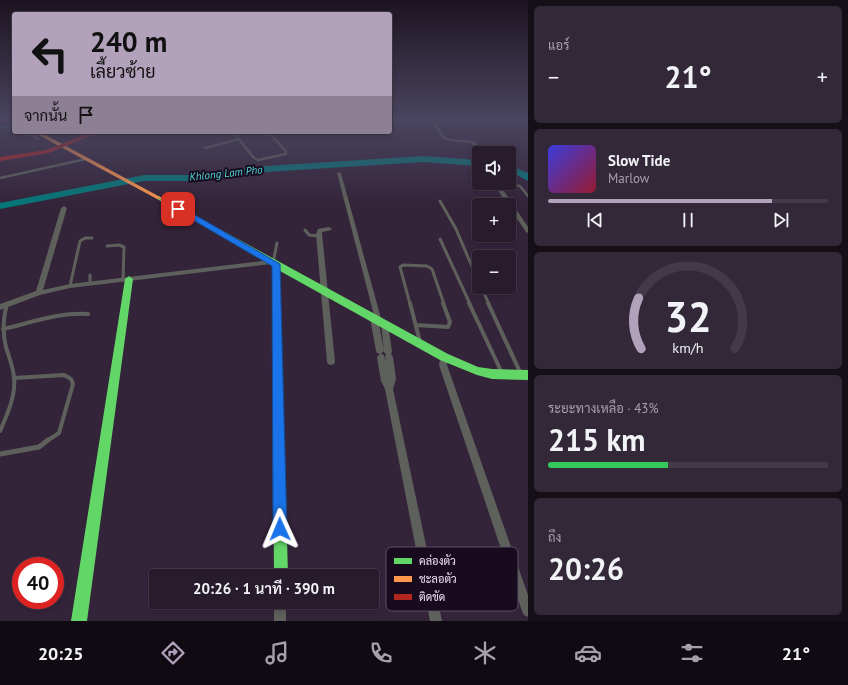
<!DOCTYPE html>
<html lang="th">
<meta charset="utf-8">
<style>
:root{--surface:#271b2c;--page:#332838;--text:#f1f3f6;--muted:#a4a1a9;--line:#433948;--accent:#b2a1ba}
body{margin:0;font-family:"PT Sans",Sarabun,sans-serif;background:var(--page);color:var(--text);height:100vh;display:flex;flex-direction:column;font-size:15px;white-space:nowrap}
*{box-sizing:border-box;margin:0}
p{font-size:13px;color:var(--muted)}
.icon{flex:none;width:22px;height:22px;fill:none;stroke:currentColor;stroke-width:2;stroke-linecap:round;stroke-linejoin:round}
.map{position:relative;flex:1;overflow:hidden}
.panel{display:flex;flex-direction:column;gap:6px;padding:6px;background:#150f18;width:320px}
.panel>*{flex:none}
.banner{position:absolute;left:12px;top:12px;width:380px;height:122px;border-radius:4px;box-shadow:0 2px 6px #0003,0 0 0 1px var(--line);background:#b2a1ba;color:#111;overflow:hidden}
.tools{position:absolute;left:472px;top:146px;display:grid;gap:8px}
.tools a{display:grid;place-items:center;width:44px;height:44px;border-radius:4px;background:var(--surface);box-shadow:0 2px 6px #0003,0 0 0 1px var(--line);font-size:20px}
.speed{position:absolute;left:12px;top:557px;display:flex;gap:8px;font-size:20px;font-weight:700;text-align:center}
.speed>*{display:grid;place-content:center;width:52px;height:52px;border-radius:50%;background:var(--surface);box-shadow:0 2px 6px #0003,0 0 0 1px var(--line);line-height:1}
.speed .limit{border:6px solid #d22;background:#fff;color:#111}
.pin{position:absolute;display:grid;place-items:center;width:34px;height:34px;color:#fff;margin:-17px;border-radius:8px;box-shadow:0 2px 6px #0006}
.me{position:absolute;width:44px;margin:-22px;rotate:359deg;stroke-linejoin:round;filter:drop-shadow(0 0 3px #0008)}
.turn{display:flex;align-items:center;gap:14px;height:84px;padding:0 12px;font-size:18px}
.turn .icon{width:52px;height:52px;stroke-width:2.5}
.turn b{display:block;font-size:28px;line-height:34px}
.then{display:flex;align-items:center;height:38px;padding:0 12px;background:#0003;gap:8px;font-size:15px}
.big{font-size:30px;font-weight:600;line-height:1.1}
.panel .tile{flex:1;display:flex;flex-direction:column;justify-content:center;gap:6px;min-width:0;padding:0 14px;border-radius:6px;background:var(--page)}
.panel .dial{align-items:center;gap:0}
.dial svg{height:104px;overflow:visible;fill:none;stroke:var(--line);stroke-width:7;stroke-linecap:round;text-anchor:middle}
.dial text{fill:var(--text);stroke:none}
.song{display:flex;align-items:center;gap:12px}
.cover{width:48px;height:48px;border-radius:6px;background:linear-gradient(135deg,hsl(240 70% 55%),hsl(350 70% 35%))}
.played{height:4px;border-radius:2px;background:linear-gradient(90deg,var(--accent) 80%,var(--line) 80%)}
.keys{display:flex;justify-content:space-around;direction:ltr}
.heat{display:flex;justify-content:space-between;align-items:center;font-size:22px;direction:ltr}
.charge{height:6px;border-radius:3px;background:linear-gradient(90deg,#34c759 43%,var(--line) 0)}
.trip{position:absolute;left:149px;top:569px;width:230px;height:40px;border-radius:4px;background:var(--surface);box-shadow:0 2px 6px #0003,0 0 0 1px var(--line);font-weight:600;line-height:40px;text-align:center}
.tab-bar{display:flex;height:64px;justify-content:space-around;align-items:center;background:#100b12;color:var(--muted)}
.tab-bar .icon{width:28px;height:28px}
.tab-bar .active{color:var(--accent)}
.tab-bar b{font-size:18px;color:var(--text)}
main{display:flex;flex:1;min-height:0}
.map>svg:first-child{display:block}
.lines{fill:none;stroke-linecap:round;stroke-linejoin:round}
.canal{fill:#057779;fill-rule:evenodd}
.river{fill:#057779;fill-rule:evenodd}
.lane-far3{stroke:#5e615b;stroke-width:2.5}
.lane-far2{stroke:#5e615b;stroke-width:3}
.lane-far1{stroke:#5e615b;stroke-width:4}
.lane{stroke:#5e615b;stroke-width:5}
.street{fill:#5e615b;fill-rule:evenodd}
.fast{fill:#63d668;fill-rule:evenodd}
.slow{fill:#ff974d;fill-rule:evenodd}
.jam{fill:#b3261e;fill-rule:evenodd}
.route{fill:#1a73e8;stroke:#114b97}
.labels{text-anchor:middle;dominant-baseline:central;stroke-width:4;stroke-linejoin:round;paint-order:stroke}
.far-water-label{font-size:11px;font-style:italic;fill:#53dbda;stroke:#180b1e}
.key{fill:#180b1e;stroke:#5b4c62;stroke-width:1}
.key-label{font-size:11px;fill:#f6e4ff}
</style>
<main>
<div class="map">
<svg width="528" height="621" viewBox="0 0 528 621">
<rect width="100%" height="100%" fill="#34243a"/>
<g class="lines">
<!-- canal -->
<path class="canal" d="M14 124V126L0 129V127Z"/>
<!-- river -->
<path class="river" d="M423 156 479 160V166L423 162 265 172 191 181H144L0 209V203L144 175H191L265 166Z
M509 165 528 173V181L509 171Z"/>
<!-- lane-far3 -->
<path class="lane-far3" d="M30 132 29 134 38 139
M39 134 45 132
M239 139 253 157 258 160 286 154V151L268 132
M205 148 239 139 232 132
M0 178 86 159
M503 184 520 186 528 196"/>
<!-- lane-far2 -->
<path class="lane-far2" d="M440 201 456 229 479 283
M305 230 309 235 319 236
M440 239 470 304
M107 246 119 245 124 247 123 280
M273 263 277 243
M90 275V283
M70 286 80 241 85 238H92
M481 287 489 304
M410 304 400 267 403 265 427 266 432 269 444 304"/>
<!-- lane-far1 -->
<path class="lane-far1" d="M410 303 420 342
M469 303 501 371
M488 303 520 372
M416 325 448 327 450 322 443 303
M3 329C31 323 58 312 88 314
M14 378 64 375 71 379 73 384 59 433 47 441
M0 431C7 415 16 396 14 377 13 367 9 357 6 347 2 332 3 319 7 304"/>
<!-- lane -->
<path class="lane" d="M0 454 39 447 48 440"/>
<!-- street -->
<path class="street" d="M429 118H433L445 137 450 139 474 141 481 148 477 149 471 143 450 141 442 138Z
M337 172 341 173 382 322H387L388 324 392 352 391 354 393 357 396 379 393 389 442 621H430L385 389 381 381 377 357 380 354 377 353 376 351 370 318 371 316 374 315 337 173ZM381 323 384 352 386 355 385 357 386 363 384 355 381 354 384 351 379 324Z
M500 187 502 188 528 227V233L526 232 497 189Z
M64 206 67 208 43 290 70 284 271 260 274 262 271 264 70 288 40 295 0 310V304L36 291 61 208Z
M329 227 332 229 331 230 322 232V234L335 362 334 364 331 365 328 364 327 362 316 234 318 229Z
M444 354 447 355 448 357 447 365 528 595V617L524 615 522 611 439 365 441 355Z
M274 602H286V621H274Z"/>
<!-- fast -->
<path class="fast" d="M159 196 448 354 478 367 492 369 528 370V380L492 379 477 375 440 360 280 271 288 576H274L272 266 157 199 156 198Z
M129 276 133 279 87 621H71L125 279Z"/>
<!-- slow -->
<path class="slow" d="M33 132H40L162 198 161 199H157Z"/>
<!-- jam -->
<path class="jam" d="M92 132H100L49 153 0 161V157L46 150Z"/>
</g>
<!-- sky -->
<linearGradient id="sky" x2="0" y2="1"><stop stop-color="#1d1420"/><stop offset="0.58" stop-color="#4a4560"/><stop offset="1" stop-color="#4a4560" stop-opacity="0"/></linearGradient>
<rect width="528" height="205" fill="url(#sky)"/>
<!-- route -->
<path class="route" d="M176 207H181L280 264 287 529 285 534 280 536 275 534 273 529 272 266 176 210Z"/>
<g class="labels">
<!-- far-water labels -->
<g class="far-water-label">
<text transform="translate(226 173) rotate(-6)">Khlong Lam Pho</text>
</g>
</g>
<!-- legend -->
<rect x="386" y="547" width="132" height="64" rx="6" class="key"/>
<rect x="394" y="558" width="18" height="6" fill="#63d668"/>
<rect x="394" y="576" width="18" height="6" fill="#ff974d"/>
<rect x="394" y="594" width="18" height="6" fill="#b3261e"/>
<g class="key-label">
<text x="419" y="565">คล่องตัว</text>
<text x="419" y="583">ชะลอตัว</text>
<text x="419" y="601">ติดขัด</text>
</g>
</svg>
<div class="tools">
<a><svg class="icon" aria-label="sound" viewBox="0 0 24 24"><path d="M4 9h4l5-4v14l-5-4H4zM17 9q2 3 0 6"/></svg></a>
<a>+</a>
<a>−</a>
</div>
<div class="speed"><div class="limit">40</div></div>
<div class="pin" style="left:178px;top:209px;background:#d93025"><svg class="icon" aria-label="arrive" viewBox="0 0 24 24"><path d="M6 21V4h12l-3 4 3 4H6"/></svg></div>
<svg class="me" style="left:280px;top:529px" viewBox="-20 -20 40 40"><path d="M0-17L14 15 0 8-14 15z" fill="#1a73e8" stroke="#fff" stroke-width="4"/></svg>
<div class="trip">20:26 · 1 นาที · 390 m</div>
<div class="banner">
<div class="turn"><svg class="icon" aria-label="left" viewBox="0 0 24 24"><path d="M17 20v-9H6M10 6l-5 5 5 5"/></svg><div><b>240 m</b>เลี้ยวซ้าย</div></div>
<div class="then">จากนั้น<svg class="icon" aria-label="arrive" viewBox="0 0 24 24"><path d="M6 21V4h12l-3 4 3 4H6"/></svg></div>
</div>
</div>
<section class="panel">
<div class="tile"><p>แอร์</p>
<div class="heat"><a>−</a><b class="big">21°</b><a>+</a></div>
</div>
<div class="tile">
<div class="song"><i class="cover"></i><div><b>Slow Tide</b><p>Marlow</p></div></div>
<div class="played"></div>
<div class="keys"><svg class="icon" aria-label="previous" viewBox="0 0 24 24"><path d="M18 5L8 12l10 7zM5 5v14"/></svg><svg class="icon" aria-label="pause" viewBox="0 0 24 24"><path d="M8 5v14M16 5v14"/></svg><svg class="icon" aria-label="next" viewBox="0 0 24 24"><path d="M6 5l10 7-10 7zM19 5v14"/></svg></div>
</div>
<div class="tile dial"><svg viewBox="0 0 100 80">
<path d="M14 69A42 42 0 1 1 86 69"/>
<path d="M14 69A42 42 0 0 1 12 30" stroke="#b2a1ba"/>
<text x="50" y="56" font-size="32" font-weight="700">32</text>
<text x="50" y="72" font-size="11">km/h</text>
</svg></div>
<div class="tile"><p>ระยะทางเหลือ · 43%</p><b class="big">215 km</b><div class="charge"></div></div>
<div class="tile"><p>ถึง</p><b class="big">20:26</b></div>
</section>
</main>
<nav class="tab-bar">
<b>20:25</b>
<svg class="icon active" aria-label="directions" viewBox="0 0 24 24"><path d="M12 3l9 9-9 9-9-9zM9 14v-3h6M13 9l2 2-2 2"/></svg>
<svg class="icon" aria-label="music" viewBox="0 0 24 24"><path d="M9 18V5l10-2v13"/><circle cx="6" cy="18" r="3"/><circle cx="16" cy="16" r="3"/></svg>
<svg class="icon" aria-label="phone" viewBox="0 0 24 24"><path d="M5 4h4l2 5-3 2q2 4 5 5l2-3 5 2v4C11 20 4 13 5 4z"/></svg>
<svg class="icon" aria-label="climate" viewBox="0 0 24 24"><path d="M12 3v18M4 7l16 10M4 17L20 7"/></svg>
<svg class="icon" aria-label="car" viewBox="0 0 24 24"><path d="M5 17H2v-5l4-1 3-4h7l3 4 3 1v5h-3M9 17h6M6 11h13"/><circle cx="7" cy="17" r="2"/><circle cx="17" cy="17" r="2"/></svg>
<svg class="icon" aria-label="filters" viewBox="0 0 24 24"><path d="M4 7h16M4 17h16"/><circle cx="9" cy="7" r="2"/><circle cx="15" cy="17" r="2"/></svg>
<b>21°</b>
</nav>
